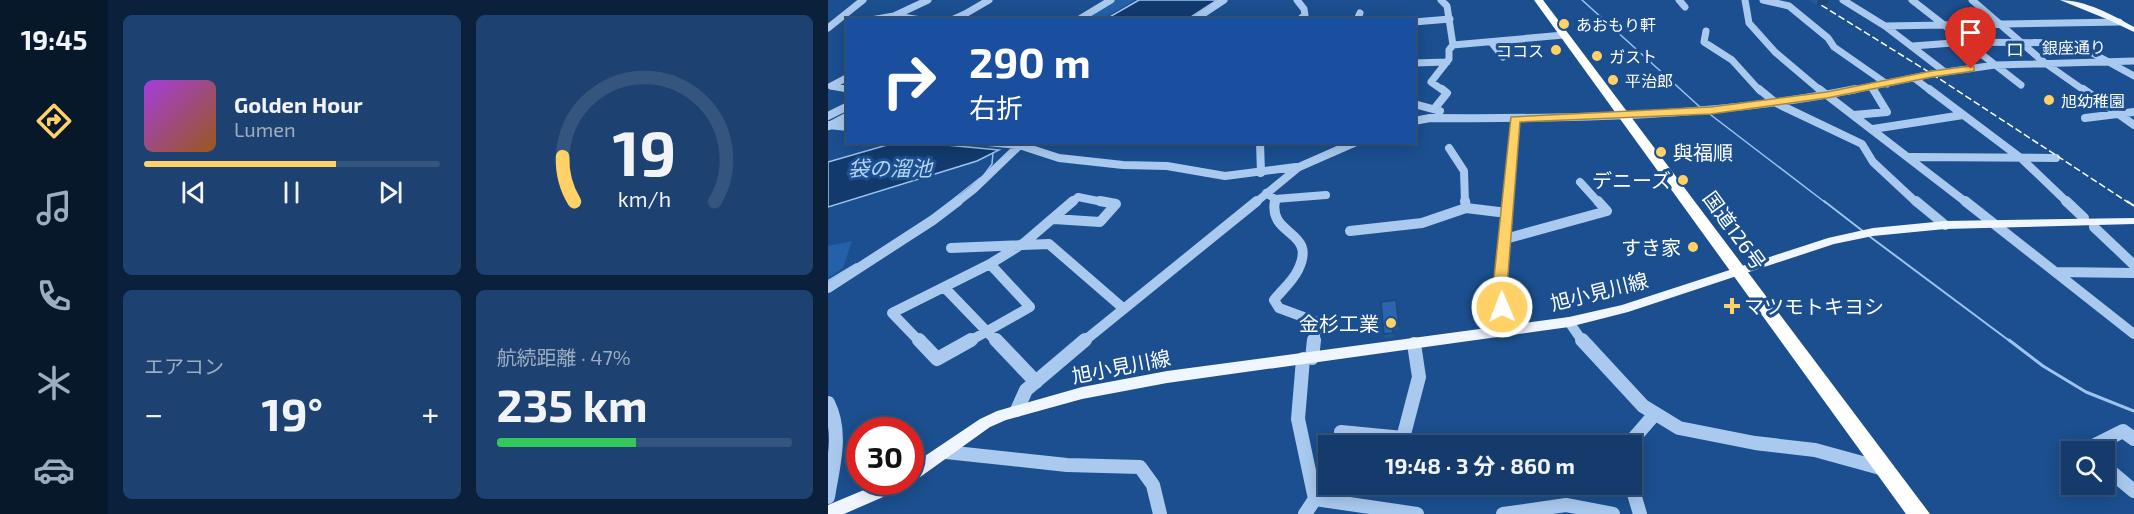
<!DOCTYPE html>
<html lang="ja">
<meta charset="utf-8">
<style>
:root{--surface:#143b6b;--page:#1d4271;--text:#f1f3f6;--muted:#9dadc1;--line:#33557e;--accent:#ffd166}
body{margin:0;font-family:"Exo 2","Noto Sans JP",sans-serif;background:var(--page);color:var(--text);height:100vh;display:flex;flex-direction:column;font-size:22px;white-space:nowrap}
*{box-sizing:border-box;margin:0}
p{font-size:20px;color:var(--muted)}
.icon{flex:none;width:33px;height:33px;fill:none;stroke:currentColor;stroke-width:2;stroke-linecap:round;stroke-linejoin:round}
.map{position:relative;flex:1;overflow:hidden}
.side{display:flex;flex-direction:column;gap:15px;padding:15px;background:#0b203b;width:720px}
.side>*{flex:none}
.hud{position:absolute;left:18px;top:18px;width:570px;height:126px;border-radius:0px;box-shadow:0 3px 15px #0003,0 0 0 2px var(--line);background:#1a4fa0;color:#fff;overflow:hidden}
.fabs{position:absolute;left:1233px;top:441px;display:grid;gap:12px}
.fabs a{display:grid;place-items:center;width:54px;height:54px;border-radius:0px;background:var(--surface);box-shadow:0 3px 15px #0003,0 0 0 2px var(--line);font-size:30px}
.speed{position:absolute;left:18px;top:417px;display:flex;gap:12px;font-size:30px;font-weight:700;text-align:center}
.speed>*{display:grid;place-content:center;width:78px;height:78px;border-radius:50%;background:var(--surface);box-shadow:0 3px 15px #0003,0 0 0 2px var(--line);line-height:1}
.speed .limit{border:9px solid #d22;background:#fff;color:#111}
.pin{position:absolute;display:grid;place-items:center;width:51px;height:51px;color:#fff;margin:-62px -26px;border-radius:50% 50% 50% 0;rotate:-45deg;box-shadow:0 0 6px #0007}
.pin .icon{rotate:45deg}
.me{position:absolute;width:66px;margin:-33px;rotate:359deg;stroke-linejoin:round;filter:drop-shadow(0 0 4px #0008)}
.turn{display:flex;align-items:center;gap:21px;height:126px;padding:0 24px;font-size:27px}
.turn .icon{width:78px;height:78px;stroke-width:2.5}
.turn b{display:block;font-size:42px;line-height:51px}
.big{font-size:45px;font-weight:700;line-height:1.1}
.side .widget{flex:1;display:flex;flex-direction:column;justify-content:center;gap:9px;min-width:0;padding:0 21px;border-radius:9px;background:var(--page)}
.side .dial{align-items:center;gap:0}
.dial svg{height:156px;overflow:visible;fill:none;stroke:var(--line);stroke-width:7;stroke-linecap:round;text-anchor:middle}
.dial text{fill:var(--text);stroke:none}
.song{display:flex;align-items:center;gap:18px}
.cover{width:72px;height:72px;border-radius:9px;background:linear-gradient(135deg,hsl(280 70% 55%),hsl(30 70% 35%))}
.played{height:6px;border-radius:3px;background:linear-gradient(90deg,var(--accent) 65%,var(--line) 65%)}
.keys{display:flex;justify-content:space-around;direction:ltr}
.heat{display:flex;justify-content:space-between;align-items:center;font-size:33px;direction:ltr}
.charge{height:9px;border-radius:4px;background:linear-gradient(90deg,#34c759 47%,var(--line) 0)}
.side .tiles{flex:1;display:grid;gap:15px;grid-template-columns:repeat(2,1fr)}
.trip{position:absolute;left:490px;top:435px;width:324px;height:60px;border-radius:0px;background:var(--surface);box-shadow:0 3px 15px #0003,0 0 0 2px var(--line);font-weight:700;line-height:60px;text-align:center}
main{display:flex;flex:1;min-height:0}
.menu{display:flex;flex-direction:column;width:108px;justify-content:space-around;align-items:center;background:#08182b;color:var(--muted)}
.menu .icon{width:42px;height:42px}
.menu .on{color:var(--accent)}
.menu b{font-size:27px;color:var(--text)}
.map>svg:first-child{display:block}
.green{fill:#2461a8}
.water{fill:#123a6d;stroke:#9cc4f0;stroke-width:1.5}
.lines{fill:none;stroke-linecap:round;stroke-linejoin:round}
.stream-far2{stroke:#9cc4f0;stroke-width:1.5}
.stream-far1{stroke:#9cc4f0;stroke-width:2}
.stream{stroke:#9cc4f0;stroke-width:3}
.minor-far3{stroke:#a9c9ee;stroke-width:7}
.minor-far2{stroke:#a9c9ee;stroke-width:8}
.minor-far1{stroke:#a9c9ee;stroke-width:10}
.minor{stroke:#a9c9ee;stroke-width:14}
.major{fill:#f0f6ff;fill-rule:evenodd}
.highway{fill:#fff;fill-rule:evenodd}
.rail-far1{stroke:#fff;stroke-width:1.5;stroke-dasharray:7 3;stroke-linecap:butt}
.rail{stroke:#fff;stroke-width:2;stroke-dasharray:10 4.5;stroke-linecap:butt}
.wall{fill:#245895}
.shaded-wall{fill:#1d4779}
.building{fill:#2a66ad;stroke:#1d4779;stroke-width:1.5}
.route{fill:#ffd166;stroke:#a68842;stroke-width:1.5}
.poi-dot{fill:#ffd166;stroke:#1b4f8f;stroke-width:2}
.labels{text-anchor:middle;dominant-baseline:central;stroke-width:6;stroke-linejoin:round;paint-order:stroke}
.far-poi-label{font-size:16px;fill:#fff;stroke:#1b4f8f;text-anchor:start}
.far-street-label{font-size:16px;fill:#fff;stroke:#1b4f8f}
.far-quarter-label{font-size:18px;fill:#fff;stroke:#1b4f8f}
.poi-label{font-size:20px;fill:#fff;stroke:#1b4f8f;text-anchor:end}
.street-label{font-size:20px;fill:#fff;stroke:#1b4f8f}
.water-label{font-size:21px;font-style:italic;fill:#b5d3f5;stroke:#1b4f8f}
</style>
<main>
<nav class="menu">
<b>19:45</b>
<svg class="icon on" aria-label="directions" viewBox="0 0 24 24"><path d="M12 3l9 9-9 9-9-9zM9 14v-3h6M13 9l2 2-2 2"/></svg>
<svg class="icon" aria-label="music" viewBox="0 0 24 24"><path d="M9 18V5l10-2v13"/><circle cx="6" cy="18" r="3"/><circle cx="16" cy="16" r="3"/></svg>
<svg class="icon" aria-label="phone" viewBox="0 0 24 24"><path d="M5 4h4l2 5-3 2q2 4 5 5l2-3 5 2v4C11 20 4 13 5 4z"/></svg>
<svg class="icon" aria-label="climate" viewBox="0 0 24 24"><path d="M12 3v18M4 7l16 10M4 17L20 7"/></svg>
<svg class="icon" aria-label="car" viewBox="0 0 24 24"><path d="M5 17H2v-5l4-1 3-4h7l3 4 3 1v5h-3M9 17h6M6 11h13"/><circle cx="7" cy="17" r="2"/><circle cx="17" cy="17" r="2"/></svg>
</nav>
<section class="side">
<div class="tiles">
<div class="widget">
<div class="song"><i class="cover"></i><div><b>Golden Hour</b><p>Lumen</p></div></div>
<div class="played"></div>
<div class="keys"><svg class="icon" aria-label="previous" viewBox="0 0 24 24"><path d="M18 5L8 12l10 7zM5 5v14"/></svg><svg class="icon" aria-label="pause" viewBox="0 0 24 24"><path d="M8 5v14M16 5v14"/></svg><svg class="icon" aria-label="next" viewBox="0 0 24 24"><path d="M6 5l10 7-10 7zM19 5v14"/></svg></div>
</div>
<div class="widget dial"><svg viewBox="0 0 100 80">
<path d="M14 69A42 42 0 1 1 86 69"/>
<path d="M14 69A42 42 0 0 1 8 46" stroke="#ffd166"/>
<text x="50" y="56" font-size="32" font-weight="700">19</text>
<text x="50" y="72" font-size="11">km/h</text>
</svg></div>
<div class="widget"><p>エアコン</p>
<div class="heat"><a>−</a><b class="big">19°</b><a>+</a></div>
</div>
<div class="widget"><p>航続距離 · 47%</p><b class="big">235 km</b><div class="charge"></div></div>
</div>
</section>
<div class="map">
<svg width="1306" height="514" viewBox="0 0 1306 514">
<rect width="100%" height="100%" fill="#1b4f8f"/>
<!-- green -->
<path class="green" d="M286 0H307L274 19 252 20Z
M24 241 15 268 0 278V246Z"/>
<!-- water -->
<path class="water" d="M311 0H389L360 19H278Z
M66 143H97L171 150 149 161 0 207V162Z"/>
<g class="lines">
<!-- stream-far2 -->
<path class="stream-far2" d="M754 0 872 107
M879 112 998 203
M156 175 164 164 165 153
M128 197 152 178"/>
<!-- stream-far1 -->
<path class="stream-far1" d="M996 201 1036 232
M1041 236 1183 342
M0 281 28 264"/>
<!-- stream -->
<path class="stream" d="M1181 340 1215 366 1258 392 1306 411"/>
<!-- minor-far3 -->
<path class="minor-far3" d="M469 0 476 9 477 15 471 20
M613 0 619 6 625 45 621 50V59L603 82 616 91
M851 0 857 7
M917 0 921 23 947 52 993 91
M935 0 961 6 1000 38 1006 47 1059 84
M1015 0 1057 26 1117 72
M1084 0 1193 85
M1144 0 1217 63 1257 91
M137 14 161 0
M67 16 93 20
M126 19 137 14 126 20
M43 20 66 16 100 0
M250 20 283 0
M366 20 396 0
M529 20 532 13
M586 22 622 19
M1057 26 1291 22
M0 28 35 0
M878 31 876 42 904 60 932 91
M664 43 675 57
M625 45 736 35
M1085 46 1138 42 1246 43 1306 76
M586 63 619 62
M1086 78 1103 91
M3 86 20 77
M3 86 20 89
M1044 87 1046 91
M1020 91 1104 74 1167 65 1306 61"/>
<!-- minor-far2 -->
<path class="minor-far2" d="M931 89 948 103 1034 144 1045 162 1089 203
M991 89 1139 203
M1101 89 1194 159 1240 203
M1255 89 1306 125
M586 104 612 111
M607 108 619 93 614 89
M1026 115 1059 112 1045 89
M0 116 20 106
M1257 118 1306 112
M586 121 602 118C744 119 888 117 1028 89
M0 125 20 127
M1 126 20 116
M1045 129 1135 115
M159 142 191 145 231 158 295 165 339 166 397 176 468 167
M432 142 433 173
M621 148 636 171 637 203
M1082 157 1228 158
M752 182 771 203
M438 193 447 199 446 203
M447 199 498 195
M128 203 146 189 194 143
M243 203 250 197 280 203
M427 203 471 167 528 142
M680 203 687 119"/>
<!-- minor-far1 -->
<path class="minor-far1" d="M447 201C440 237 490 230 470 270 465 281 454 290 446 300L451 308 489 322 486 342
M637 201 638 208
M1088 201 1117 225
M1137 201 1306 334
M1238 201 1256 218
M226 219 272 222 288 204 272 201
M1266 227 1306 265
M522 231 594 223 638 208 679 213
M677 239 779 211 770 201
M123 248 221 244 296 309
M162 264 196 243 245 201
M1227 272 1306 273
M116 287 169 342
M0 288 105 220 130 201
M741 322 755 342
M675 332 672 287 680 201
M92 342 64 313 162 264
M140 342 202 307 162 264
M255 342 429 201"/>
<!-- minor -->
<path class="minor" d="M91 340 109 359 143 340
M168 340 208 382
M754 340 815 406 851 428 927 443 987 450 1056 469
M484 358 486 340
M475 359 470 419 487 499 477 514
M0 403C15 433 5 465 0 497
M189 410 198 390 257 340
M513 432 575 438 591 377 586 344
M799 446 826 415
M118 452 239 465 312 467 325 485 332 514
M1258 452 1257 450 1295 431 1306 439
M1276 466 1306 491
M803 484 812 514
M487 499 589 514
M675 514 738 505 785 514"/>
<!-- major -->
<path class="major" d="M1232 0C1257 0 1285 15 1306 27V32L1281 20Z
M1306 218V224L1117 229 1045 236 1006 244 800 312 741 327 339 383 254 399 178 420 162 427 88 480 82 482H80H82V466L152 419 169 411 254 387 339 371 741 317 794 305 1000 238 1045 228 1117 221Z
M55 482H80L78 487 16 514H0V505Z"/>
<!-- highway -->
<path class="highway" d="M706 0H715L1102 514H1078Z"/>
<!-- rail-far1 -->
<path class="rail-far1" d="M985 0 1104 74 1301 203"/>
<!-- rail -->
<path class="rail" d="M1299 201 1306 206"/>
</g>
<!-- wall -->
<path class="wall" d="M980 0H1001L999 4 989 5Z
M568 300 571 330 565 331 566 337 556 338 553 302Z"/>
<!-- shaded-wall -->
<path class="shaded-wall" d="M990 0H1001L999 4 989 5Z"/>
<!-- building -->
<path class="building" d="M568 300 571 326H565V333L556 334 553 302Z"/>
<!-- route -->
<path class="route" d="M1143 66 1146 67V71L1104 77 999 98 883 114 692 122 679 287 681 307 674 312 666 307 665 287 683 117 883 107 999 92 1104 71Z"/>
<!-- markers -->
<g class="poi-dot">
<circle cx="736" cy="24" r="6"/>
<circle cx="728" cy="50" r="6"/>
<circle cx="769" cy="56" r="6"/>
<circle cx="785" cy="80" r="6"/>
<circle cx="1221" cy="100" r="6"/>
<circle cx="833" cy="152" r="6"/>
<circle cx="855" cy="180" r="6"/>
<circle cx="865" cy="247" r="6"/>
<path d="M901 297h6v6h6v6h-6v6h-6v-6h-6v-6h6z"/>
<circle cx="563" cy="323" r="6"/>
</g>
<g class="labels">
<!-- far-poi labels -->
<g class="far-poi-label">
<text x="748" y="24">あおもり軒</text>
<text x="716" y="50" text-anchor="end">ココス</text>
<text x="781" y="56">ガスト</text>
<text x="797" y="80">平治郎</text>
<text x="1233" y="100">旭幼稚園</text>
</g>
<!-- far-street labels -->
<g class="far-street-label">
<text transform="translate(1246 47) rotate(-1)">銀座通り</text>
</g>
<!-- far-quarter labels -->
<g class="far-quarter-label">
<text x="1187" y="49">ロ</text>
</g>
<!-- poi labels -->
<g class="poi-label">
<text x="845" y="152" text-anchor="start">與福順</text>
<text x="843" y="180">デニーズ</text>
<text x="853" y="247">すき家</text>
<text x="916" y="306" text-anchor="start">マツモトキヨシ</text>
<text x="551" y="323">金杉工業</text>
</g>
<!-- street labels -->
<g class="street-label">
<text transform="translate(907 230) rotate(54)">国道126号</text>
<text transform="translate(771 291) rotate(-14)">旭小見川線</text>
<text transform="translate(293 366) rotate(-11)">旭小見川線</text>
</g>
<!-- water labels -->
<g class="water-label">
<text x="62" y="167">袋の溜池</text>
</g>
</g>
</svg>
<div class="fabs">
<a><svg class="icon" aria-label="search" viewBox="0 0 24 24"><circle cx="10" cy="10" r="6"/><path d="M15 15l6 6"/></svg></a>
</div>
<div class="speed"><div class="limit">30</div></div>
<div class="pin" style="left:1143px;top:69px;background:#d93025"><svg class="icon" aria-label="arrive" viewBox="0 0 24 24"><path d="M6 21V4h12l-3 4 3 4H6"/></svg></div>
<svg class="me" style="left:674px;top:307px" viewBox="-20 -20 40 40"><circle r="17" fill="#ffd166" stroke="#fff" stroke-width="3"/><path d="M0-11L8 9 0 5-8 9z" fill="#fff"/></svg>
<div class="trip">19:48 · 3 分 · 860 m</div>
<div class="hud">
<div class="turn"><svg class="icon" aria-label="right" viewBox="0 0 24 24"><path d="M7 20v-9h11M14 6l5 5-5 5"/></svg><div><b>290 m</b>右折</div></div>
</div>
</div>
</main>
